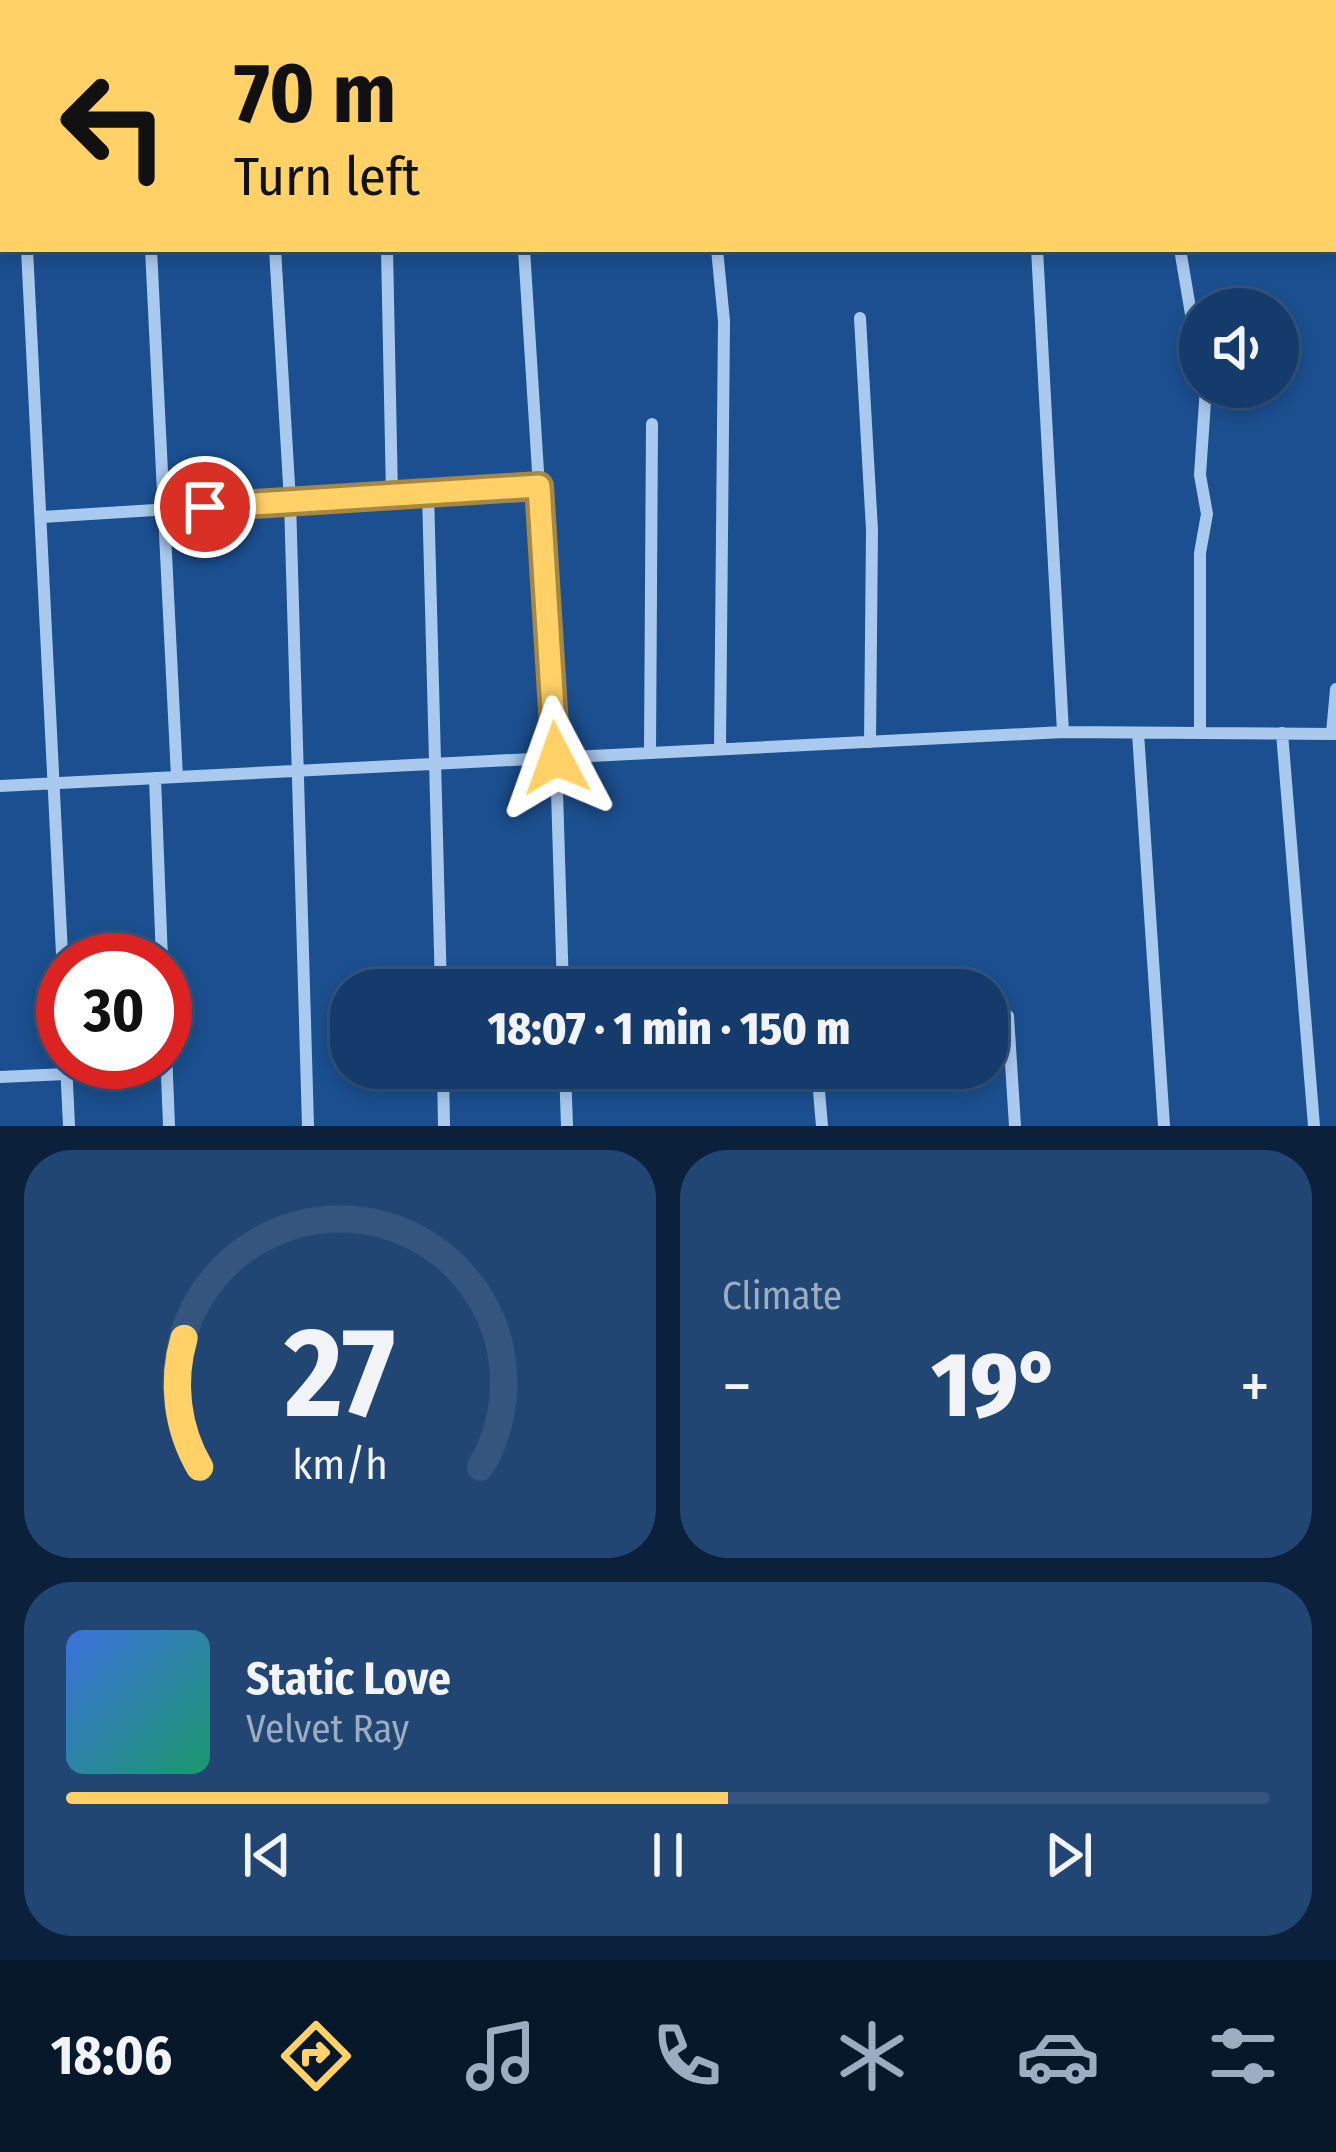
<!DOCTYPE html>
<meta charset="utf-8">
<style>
:root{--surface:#143b6b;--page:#214673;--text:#f1f3f6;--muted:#9dadc1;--line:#33557e;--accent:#ffd166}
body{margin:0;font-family:"Fira Sans Condensed",sans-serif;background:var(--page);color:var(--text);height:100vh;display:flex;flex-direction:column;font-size:45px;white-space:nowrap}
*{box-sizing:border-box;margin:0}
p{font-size:39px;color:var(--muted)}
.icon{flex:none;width:66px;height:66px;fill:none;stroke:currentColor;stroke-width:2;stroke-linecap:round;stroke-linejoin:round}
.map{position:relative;height:1126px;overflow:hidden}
.details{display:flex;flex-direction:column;gap:24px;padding:24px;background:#0b203b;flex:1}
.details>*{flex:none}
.guide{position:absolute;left:0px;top:0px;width:1338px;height:252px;box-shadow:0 6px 18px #0003,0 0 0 3px var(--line);background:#ffd166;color:#111;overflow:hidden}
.buttons{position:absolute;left:1179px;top:288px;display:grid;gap:24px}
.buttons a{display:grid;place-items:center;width:120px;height:120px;border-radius:50%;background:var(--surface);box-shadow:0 6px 18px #0003,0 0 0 3px var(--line);font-size:60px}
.speed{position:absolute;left:36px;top:933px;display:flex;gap:24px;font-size:60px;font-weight:700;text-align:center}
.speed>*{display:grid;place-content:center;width:156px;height:156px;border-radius:50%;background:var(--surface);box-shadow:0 6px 18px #0003,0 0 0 3px var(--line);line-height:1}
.speed .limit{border:18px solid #d22;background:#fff;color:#111}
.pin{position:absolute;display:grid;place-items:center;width:102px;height:102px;color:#fff;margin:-51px;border:6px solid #fff;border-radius:50%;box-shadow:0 3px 12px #0007}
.me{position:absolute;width:132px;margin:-66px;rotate:356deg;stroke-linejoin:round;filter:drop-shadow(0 0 9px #0008)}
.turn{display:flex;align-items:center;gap:42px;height:252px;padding:0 36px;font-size:54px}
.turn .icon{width:156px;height:156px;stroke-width:2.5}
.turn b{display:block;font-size:84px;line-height:102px}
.big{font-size:90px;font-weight:800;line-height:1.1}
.details .tile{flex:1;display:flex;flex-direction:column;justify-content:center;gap:18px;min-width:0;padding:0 42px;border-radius:48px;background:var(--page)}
.details .dial{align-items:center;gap:0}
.dial svg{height:312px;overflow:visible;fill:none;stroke:var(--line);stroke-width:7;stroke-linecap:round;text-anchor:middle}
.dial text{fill:var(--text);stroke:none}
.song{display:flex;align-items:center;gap:36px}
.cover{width:144px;height:144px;border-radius:18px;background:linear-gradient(135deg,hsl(220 70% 55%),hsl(160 70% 35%))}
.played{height:12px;border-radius:6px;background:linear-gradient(90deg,var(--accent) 55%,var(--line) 55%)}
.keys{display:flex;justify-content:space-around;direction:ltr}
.heat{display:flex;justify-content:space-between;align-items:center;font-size:66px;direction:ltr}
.details .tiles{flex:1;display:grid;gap:24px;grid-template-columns:1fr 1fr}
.tile:last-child{grid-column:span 2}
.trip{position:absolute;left:330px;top:969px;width:678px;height:120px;border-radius:48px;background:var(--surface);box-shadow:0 6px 18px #0003,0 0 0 3px var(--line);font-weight:800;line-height:120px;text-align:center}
.dock{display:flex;height:192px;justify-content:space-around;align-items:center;background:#08182b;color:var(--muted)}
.dock .icon{width:84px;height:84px}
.dock .selected{color:var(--accent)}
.dock b{font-size:54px;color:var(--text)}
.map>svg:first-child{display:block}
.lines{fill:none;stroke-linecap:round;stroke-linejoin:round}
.street{stroke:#a9c9ee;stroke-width:12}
.route-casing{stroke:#a68842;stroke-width:30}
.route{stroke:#ffd166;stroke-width:21}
</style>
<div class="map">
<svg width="1336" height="1126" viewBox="0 0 1336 1126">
<rect width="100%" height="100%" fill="#1b4f8f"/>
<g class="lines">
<!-- street -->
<path class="street" d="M14 0V3
M140 0V3
M260 0V3
M382 0V3
M508 0V3
M757 0V3
M1024 0V3
M1189 3V0
M1335 97H1336
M1335 207H1336
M27 249 63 974
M151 249 177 777
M275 249 290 501 308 1126
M387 249 392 495
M524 249 556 758 563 990
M717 249 724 321 720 749
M1037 249 1063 732
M1180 249 1192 320 1200 333
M860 318 872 530 870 742
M428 493 441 990
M42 517 539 486
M1138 733 1164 1126
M1200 733V553L1207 514 1200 475 1206 387
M1282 733 1314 1126
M1332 733 1336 689
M650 753 652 424
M155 778 162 960
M0 786 1063 732 1336 734
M810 978 811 990
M1008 1016 1015 1126
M165 1025 169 1126
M66 1062 69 1126
M443 1068 444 1126
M565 1068 567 1126
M817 1068 822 1126
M0 1077 66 1074"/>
</g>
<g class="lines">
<!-- route casing -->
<g class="route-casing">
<path id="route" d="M205 507 539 486 556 758"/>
</g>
<!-- route -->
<use href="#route" class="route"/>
</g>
</svg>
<div class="buttons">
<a><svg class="icon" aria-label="sound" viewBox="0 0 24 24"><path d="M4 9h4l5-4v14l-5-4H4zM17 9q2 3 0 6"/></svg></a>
</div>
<div class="speed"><div class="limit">30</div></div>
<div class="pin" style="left:205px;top:507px;background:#d93025"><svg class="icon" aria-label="arrive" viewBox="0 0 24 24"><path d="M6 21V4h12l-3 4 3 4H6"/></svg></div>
<svg class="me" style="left:556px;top:758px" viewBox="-20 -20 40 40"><path d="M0-17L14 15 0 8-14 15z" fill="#ffd166" stroke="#fff" stroke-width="4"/></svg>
<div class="trip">18:07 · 1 min · 150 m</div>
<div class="guide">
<div class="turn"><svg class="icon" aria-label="left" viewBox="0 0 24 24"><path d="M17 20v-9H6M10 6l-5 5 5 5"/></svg><div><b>70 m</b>Turn left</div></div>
</div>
</div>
<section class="details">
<div class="tiles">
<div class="tile dial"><svg viewBox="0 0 100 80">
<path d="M14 69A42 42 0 1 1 86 69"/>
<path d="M14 69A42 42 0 0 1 10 36" stroke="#ffd166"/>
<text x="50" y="56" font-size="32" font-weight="700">27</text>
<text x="50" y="72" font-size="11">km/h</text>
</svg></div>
<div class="tile"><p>Climate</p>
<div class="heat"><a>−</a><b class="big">19°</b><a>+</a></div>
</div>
<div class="tile">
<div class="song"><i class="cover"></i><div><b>Static Love</b><p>Velvet Ray</p></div></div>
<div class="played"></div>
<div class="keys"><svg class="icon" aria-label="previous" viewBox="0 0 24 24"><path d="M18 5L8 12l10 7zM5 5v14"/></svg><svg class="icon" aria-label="pause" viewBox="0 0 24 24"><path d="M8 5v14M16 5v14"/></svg><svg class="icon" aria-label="next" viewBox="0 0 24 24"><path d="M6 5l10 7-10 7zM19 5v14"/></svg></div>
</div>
</div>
</section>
<nav class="dock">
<b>18:06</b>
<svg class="icon selected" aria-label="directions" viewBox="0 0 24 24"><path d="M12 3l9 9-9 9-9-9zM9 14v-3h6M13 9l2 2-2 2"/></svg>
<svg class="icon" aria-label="music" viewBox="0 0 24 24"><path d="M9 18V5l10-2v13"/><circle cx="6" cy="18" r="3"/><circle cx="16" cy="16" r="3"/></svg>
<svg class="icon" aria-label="phone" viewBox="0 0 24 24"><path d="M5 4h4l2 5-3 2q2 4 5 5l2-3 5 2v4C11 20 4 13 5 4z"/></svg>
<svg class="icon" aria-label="climate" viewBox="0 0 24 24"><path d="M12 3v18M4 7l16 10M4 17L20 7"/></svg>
<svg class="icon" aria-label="car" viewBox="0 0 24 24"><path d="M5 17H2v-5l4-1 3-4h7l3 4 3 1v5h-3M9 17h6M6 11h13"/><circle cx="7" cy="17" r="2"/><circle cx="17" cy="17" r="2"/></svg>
<svg class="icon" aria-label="filters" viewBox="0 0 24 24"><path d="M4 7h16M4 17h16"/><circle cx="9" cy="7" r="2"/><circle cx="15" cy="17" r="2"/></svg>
</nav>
